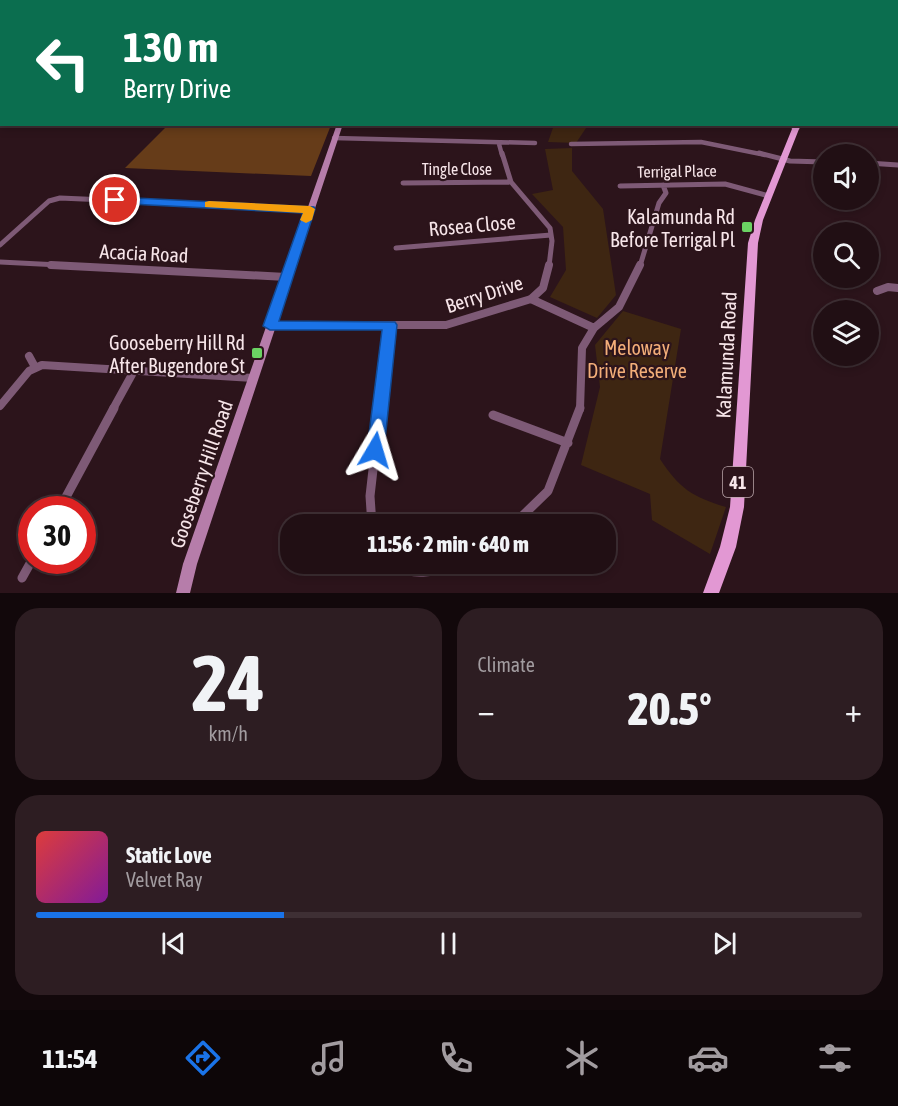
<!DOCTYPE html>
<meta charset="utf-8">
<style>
:root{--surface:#210f14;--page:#2d1d22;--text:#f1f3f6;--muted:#a29ca0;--line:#3e2f34;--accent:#1a73e8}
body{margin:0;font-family:"Asap Condensed",sans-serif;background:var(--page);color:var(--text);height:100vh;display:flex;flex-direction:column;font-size:22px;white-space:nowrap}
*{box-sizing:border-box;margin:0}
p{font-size:20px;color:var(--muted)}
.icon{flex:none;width:33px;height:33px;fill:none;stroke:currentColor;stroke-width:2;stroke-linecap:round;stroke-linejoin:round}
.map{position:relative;height:593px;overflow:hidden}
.panel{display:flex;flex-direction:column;gap:15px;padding:15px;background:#12080b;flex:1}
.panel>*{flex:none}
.guide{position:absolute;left:0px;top:0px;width:898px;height:126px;box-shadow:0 3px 9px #0003,0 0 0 2px var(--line);background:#0b6e4f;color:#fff;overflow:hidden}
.tools{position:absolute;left:813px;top:144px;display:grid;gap:12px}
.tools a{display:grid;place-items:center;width:66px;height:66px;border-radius:50%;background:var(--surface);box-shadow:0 3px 9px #0003,0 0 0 2px var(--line);font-size:30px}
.speed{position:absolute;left:18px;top:496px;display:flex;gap:12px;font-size:30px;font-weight:700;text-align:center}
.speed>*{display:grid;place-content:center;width:78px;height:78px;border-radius:50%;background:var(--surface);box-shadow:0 3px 9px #0003,0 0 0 2px var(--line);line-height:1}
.speed .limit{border:9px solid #d22;background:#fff;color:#111}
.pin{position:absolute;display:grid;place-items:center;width:51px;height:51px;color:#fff;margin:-26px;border:3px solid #fff;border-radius:50%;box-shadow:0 2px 6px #0007}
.me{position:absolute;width:66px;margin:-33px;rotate:7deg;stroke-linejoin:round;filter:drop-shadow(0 0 4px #0008)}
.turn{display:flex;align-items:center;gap:21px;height:126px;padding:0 24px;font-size:27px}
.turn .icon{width:78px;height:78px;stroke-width:2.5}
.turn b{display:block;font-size:42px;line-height:51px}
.big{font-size:45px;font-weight:800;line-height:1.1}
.panel .card{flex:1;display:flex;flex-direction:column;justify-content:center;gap:9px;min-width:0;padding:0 21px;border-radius:24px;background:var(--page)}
.panel .dial{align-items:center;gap:0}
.dial b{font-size:78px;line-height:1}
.song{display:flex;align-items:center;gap:18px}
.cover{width:72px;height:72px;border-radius:9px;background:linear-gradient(135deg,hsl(0 70% 55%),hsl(290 70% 35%))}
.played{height:6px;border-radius:3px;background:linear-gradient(90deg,var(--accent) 30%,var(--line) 30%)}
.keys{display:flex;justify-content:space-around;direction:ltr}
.heat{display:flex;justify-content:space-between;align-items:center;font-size:33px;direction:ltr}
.panel .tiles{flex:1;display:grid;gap:15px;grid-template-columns:1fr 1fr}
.card:last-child{grid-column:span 2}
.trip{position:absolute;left:280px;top:514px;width:336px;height:60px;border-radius:24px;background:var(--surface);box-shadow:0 3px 9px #0003,0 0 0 2px var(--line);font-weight:800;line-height:60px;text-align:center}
.menu{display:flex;height:96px;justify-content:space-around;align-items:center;background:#0d0608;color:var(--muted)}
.menu .icon{width:42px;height:42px}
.menu .active{color:var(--accent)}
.menu b{font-size:27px;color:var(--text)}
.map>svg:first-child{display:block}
.green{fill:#3e2612}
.forest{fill:#663c19}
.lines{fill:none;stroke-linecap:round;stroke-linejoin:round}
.street-far4{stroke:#7e5a76;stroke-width:4}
.street-far3{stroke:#7e5a76;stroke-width:4.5}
.street-far2{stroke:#7e5a76;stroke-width:5}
.street-far1{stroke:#7e5a76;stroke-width:8}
.street{stroke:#7e5a76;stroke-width:9}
.secondary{fill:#b67daa;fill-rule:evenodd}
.primary{fill:#e298d3;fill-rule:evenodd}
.route{fill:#1a73e8;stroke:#114b97;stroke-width:1.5}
.slow{fill:#f59e0b}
.poi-dot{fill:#6bd363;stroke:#2c141b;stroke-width:2}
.labels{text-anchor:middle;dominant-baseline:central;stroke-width:4.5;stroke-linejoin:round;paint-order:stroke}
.far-street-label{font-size:16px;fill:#f7e5e9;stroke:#2c141b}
.shield{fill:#2c141b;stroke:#baa6ab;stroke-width:1.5}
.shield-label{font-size:18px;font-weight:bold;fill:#f7e5e9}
.poi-label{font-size:20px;fill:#f7e5e9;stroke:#2c141b;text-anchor:end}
.street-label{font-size:20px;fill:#f7e5e9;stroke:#2c141b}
.park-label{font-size:20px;fill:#f3ae79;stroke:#2c141b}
</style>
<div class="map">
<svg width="898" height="593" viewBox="0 0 898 593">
<rect width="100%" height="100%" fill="#2c141b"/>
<!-- green -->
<path class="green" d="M554 125H588L576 143 548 142Z
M572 148V171L603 209 616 295 597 318 550 297 566 270 563 227 532 194 553 190 545 149Z
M623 311 681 329 660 459C679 488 692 497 726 507L710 554 652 520 650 494 581 465 600 387 595 345Z"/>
<!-- forest -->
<path class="forest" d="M168 125V124L331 125 311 176 125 168Z"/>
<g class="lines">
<!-- street-far4 -->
<path class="street-far4" d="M456 0 514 2
M759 0 761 2
M619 2H644"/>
<!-- street-far3 -->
<path class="street-far3" d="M334 138 535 143
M499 144 502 155
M571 144 701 142 765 155"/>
<!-- street-far2 -->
<path class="street-far2" d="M502 153 511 182 550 228 552 241 549 266
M759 153 790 161 824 162
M868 163 898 165
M403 183 511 182
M620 186 725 184 769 196
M0 245 49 201 60 198 310 209
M396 248 551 235
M0 262 79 266
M640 266 659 203 666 193 663 185"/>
<!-- street-far1 -->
<path class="street-far1" d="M51 265 286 277
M877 291 888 287 898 288
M531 299 594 328
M270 325H446L531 299 543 288 549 265
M29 356 35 367
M0 406 29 371 42 365 253 378
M113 409 135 369
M380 409 390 325
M580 409 582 348 594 328 619 307 640 265"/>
<!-- street -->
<path class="street" d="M493 415 568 443
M59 510 114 408
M372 525 370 496 380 408
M513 525 548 491 580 408
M394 564C414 577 432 573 453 564
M22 578 32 560"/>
<!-- secondary -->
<path class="secondary" d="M428 0H432L431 2H427Z
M0 92H2V96H0Z
M337 124H343L197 564 190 593H176L183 564Z
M783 124H792L800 129 795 130Z"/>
<!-- primary -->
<path class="primary" d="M851 0H856L857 2H852Z
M897 27 898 28V32L897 31Z
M897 60H898V64H897Z
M794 124H801L763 220 758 243 744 507 736 547 719 593H703L720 547 730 507 748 243 755 220Z"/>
</g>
<!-- route -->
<path class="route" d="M115 197 314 207 315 209 279 321 395 322 397 325 384 450 382 455 375 457 369 455 367 450 382 330H270L263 326 303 213 111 203 109 200Z"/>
<!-- slow -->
<path class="slow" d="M209 201 310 206 315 209 312 220 306 223 300 220 303 213 205 207V202Z"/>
<!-- markers -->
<g class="poi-dot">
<rect x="741" y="221" width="12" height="12" rx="3"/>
<rect x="251" y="347" width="12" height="12" rx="3"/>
</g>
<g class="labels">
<!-- far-street labels -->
<g class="far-street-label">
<text x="457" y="169">Tingle Close</text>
<text transform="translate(677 171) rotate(-1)">Terrigal Place</text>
</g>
<!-- shield labels -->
<rect class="shield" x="723" y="467" width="30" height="30" rx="4.5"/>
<g class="shield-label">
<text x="738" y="482">41</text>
</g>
<!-- poi labels -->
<g class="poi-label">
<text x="735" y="216">Kalamunda Rd<tspan x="735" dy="23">Before Terrigal Pl</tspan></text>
<text x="245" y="342">Gooseberry Hill Rd<tspan x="245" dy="23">After Bugendore St</tspan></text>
</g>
<!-- street labels -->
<g class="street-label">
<text transform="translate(472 225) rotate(-5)">Rosea Close</text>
<text transform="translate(144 253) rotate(3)">Acacia Road</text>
<text transform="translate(484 294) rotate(-18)">Berry Drive</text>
<text transform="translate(726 355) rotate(-87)">Kalamunda Road</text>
<text transform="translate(201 474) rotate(-71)">Gooseberry Hill Road</text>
</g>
<!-- park labels -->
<g class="park-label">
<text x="637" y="347">Meloway<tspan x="637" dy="23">Drive Reserve</tspan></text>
</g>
</g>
</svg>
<div class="tools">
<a><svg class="icon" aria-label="sound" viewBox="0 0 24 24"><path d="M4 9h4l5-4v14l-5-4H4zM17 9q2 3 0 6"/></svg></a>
<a><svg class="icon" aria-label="search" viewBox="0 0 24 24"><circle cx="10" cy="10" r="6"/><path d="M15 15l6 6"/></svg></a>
<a><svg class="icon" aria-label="layers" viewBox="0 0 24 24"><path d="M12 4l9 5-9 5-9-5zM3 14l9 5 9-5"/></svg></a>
</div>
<div class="speed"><div class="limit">30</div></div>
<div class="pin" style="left:115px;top:200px;background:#d93025"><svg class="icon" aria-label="arrive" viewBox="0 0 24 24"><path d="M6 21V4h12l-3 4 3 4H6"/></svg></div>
<svg class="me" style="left:375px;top:450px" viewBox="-20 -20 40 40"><path d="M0-17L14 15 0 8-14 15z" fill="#1a73e8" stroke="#fff" stroke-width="4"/></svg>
<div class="trip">11:56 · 2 min · 640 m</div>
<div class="guide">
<div class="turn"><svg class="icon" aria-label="left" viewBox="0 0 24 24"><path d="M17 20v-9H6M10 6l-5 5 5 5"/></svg><div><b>130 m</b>Berry Drive</div></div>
</div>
</div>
<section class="panel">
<div class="tiles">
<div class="card dial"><b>24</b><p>km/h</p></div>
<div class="card"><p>Climate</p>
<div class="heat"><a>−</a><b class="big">20.5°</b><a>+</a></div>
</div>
<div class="card">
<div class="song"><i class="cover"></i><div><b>Static Love</b><p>Velvet Ray</p></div></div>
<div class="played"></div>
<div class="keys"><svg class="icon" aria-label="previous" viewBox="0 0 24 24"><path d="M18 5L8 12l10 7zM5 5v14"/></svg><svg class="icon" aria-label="pause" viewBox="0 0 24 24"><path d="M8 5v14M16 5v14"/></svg><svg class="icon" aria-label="next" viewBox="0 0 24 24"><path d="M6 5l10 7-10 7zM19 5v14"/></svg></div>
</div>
</div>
</section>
<nav class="menu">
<b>11:54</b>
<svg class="icon active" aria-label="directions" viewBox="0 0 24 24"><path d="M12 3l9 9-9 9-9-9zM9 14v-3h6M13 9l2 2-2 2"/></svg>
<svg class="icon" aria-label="music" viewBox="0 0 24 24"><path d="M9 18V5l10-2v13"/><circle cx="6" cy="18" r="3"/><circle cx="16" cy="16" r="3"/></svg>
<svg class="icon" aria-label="phone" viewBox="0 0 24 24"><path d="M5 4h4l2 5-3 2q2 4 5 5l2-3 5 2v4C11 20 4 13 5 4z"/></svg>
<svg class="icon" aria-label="climate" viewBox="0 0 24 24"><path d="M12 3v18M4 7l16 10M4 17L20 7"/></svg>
<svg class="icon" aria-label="car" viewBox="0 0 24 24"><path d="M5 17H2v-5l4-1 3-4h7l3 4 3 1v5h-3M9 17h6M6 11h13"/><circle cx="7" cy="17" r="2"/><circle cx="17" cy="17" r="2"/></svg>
<svg class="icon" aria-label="filters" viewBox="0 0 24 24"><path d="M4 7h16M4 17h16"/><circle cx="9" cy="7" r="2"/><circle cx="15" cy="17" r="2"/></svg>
</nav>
